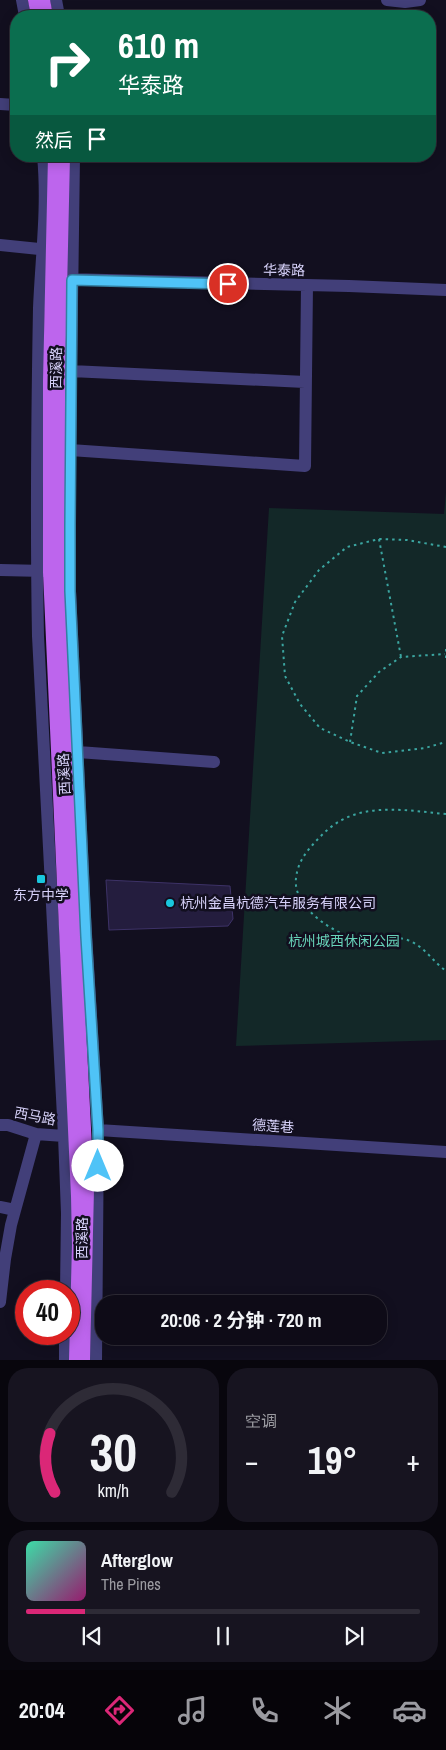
<!DOCTYPE html>
<html lang="zh">
<meta charset="utf-8">
<style>
:root{--surface:#0e0b17;--page:#171420;--text:#f1f3f6;--muted:#9b9ba1;--line:#2e2b36;--accent:#db2777}
body{margin:0;font-family:"Archivo Narrow","Noto Sans SC",sans-serif;background:var(--page);color:var(--text);height:100vh;display:flex;flex-direction:column;font-size:19px;white-space:nowrap}
*{box-sizing:border-box;margin:0}
p{font-size:16px;color:var(--muted)}
.icon{flex:none;width:28px;height:28px;fill:none;stroke:currentColor;stroke-width:2;stroke-linecap:round;stroke-linejoin:round}
.map{position:relative;height:1360px;overflow:hidden}
.sheet{display:flex;flex-direction:column;gap:8px;padding:8px;background:#08060d;flex:1}
.sheet>*{flex:none}
.guide{position:absolute;left:10px;top:10px;width:426px;height:152px;border-radius:20px;box-shadow:0 2px 12px #0003,0 0 0 1px var(--line);background:#0b6e4f;color:#fff;overflow:hidden}
.speed{position:absolute;left:15px;top:1280px;display:flex;gap:10px;font-size:25px;font-weight:700;text-align:center}
.speed>*{display:grid;place-content:center;width:65px;height:65px;border-radius:50%;background:var(--surface);box-shadow:0 2px 12px #0003,0 0 0 1px var(--line);line-height:1}
.speed .limit{border:8px solid #d22;background:#fff;color:#111}
.pin{position:absolute;display:grid;place-items:center;width:42px;height:42px;color:#fff;margin:-21px;border:2px solid #fff;border-radius:50%;box-shadow:0 1px 5px #0007}
.me{position:absolute;width:55px;margin:-28px;rotate:0deg;stroke-linejoin:round;filter:drop-shadow(0 0 4px #0008)}
.turn{display:flex;align-items:center;gap:18px;height:105px;padding:0 25px;font-size:22px}
.turn .icon{width:65px;height:65px;stroke-width:2.5}
.turn b{display:block;font-size:35px;line-height:42px}
.then{display:flex;align-items:center;height:48px;padding:0 25px;background:#0003;gap:10px;font-size:19px}
.big{font-size:38px;font-weight:700;line-height:1.1}
.sheet .tile{flex:1;display:flex;flex-direction:column;justify-content:center;gap:8px;min-width:0;padding:0 18px;border-radius:20px;background:var(--page)}
.sheet .dial{align-items:center;gap:0}
.dial svg{height:130px;overflow:visible;fill:none;stroke:var(--line);stroke-width:7;stroke-linecap:round;text-anchor:middle}
.dial text{fill:var(--text);stroke:none}
.song{display:flex;align-items:center;gap:15px}
.cover{width:60px;height:60px;border-radius:8px;background:linear-gradient(135deg,hsl(160 70% 55%),hsl(320 70% 35%))}
.played{height:5px;border-radius:2px;background:linear-gradient(90deg,var(--accent) 15%,var(--line) 15%)}
.keys{display:flex;justify-content:space-around;direction:ltr}
.heat{display:flex;justify-content:space-between;align-items:center;font-size:28px;direction:ltr}
.sheet .tiles{flex:1;display:grid;gap:8px;grid-template-columns:1fr 1fr}
.tile:last-child{grid-column:span 2}
.trip{position:absolute;left:95px;top:1295px;width:292px;height:50px;border-radius:20px;background:var(--surface);box-shadow:0 2px 12px #0003,0 0 0 1px var(--line);font-weight:700;line-height:50px;text-align:center}
.tab-bar{display:flex;height:80px;justify-content:space-around;align-items:center;background:#060409;color:var(--muted)}
.tab-bar .icon{width:35px;height:35px}
.tab-bar .active{color:var(--accent)}
.tab-bar b{font-size:22px;color:var(--text)}
.map>svg:first-child{display:block}
.green{fill:#132828}
.building{fill:#241d3e;stroke:#3d3267}
.lines{fill:none;stroke-linecap:round;stroke-linejoin:round}
.path{stroke:#3ba5a0;stroke-width:2;stroke-dasharray:2.5 4;stroke-linecap:butt}
.minor{stroke:#423f79;stroke-width:12}
.major{stroke:#bd65ed;stroke-width:12}
.route-casing{stroke:#337fa1;stroke-width:12}
.route{stroke:#4fc3f7;stroke-width:9}
.poi-dot{fill:#19c7de;stroke:#120f1f;stroke-width:2}
.labels{text-anchor:middle;dominant-baseline:central;stroke-width:5;stroke-linejoin:round;paint-order:stroke}
.street-label{font-size:14px;fill:#d7d2fa;stroke:#120f1f}
.poi-label{font-size:14px;fill:#d7d2fa;stroke:#120f1f}
.park-label{font-size:14px;fill:#67d1b8;stroke:#120f1f}
</style>
<div class="map">
<svg width="446" height="1360" viewBox="0 0 446 1360">
<rect width="100%" height="100%" fill="#120f1f"/>
<!-- green -->
<path class="green" d="M446 492V1040L236 1046 269 508 444 514Z"/>
<!-- building -->
<path class="building" d="M106 880 230 886 233 919 228 926 109 930Z"/>
<g class="lines">
<!-- path -->
<path class="path" d="M379 539 401 657
M446 547 407 540 379 539 347 547 319 570 295 602 282 636 285 676 300 704 320 728 350 742 382 753 425 748 446 742
M446 649V661
M350 742 357 696 379 672 401 657 445 654
M446 814C401 810 355 800 321 836 309 848 298 860 296 878 292 910 342 940 370 941 382 942 391 936 404 939 422 943 432 961 446 971"/>
<!-- minor -->
<path class="minor" d="M22 0 25 16
M56 0 59 16
M387 0 405 2 420 0
M0 104 16 105
M43 156C48 207 41 258 39 308 37 417 36 527 38 636L64 1136 67 1213 66 1291
M74 156 69 525 70 591 85 917 98 1130 96 1360
M0 245 49 250
M66 279 349 286 446 290
M71 371 305 382
M70 450 305 466 307 285
M0 570 45 571
M78 752 214 762
M0 1125H8L36 1134 64 1136
M98 1130 446 1152
M0 1207 15 1210
M0 1302 5 1259 11 1225 36 1134
M65 1334V1360"/>
<!-- major -->
<path class="major" d="M34 0 37 16
M44 0 47 16
M54 156 49 381V572L77 1196 78 1245 75 1360
M64 156 59 381V572L61 642 88 1189 84 1360"/>
</g>
<g class="lines">
<!-- route casing -->
<g class="route-casing">
<path id="route" d="M98 1166V1130L86 937 70 591V525L72 280 228 284"/>
</g>
<!-- route -->
<use href="#route" class="route"/>
</g>
<!-- markers -->
<g class="poi-dot">
<rect x="36" y="874" width="10" height="10" rx="2.5"/>
<circle cx="170" cy="903" r="5"/>
</g>
<g class="labels">
<!-- street labels -->
<g class="street-label">
<text transform="translate(284 270) rotate(1)">华泰路</text>
<text transform="translate(56 368) rotate(-89)">西溪路</text>
<text transform="translate(64 774) rotate(-93)">西溪路</text>
<text transform="translate(35 1116) rotate(11)">西马路</text>
<text transform="translate(273 1126) rotate(4)">德莲巷</text>
<text transform="translate(82 1238) rotate(-90)">西溪路</text>
</g>
<!-- poi labels -->
<g class="poi-label">
<text x="41" y="895">东方中学</text>
<text x="180" y="903" text-anchor="start">杭州金昌杭德汽车服务有限公司</text>
</g>
<!-- park labels -->
<g class="park-label">
<text x="344" y="941">杭州城西休闲公园</text>
</g>
</g>
</svg>
<div class="speed"><div class="limit">40</div></div>
<div class="pin" style="left:228px;top:284px;background:#d93025"><svg class="icon" aria-label="arrive" viewBox="0 0 24 24"><path d="M6 21V4h12l-3 4 3 4H6"/></svg></div>
<svg class="me" style="left:98px;top:1166px" viewBox="-20 -20 40 40"><circle r="19" fill="#fff"/><path d="M0-13L10 11 0 6-10 11z" fill="#4fc3f7"/></svg>
<div class="trip">20:06 · 2 分钟 · 720 m</div>
<div class="guide">
<div class="turn"><svg class="icon" aria-label="right" viewBox="0 0 24 24"><path d="M7 20v-9h11M14 6l5 5-5 5"/></svg><div><b>610 m</b>华泰路</div></div>
<div class="then">然后<svg class="icon" aria-label="arrive" viewBox="0 0 24 24"><path d="M6 21V4h12l-3 4 3 4H6"/></svg></div>
</div>
</div>
<section class="sheet">
<div class="tiles">
<div class="tile dial"><svg viewBox="0 0 100 80">
<path d="M14 69A42 42 0 1 1 86 69"/>
<path d="M14 69A42 42 0 0 1 11 33" stroke="#db2777"/>
<text x="50" y="56" font-size="32" font-weight="700">30</text>
<text x="50" y="72" font-size="11">km/h</text>
</svg></div>
<div class="tile"><p>空调</p>
<div class="heat"><a>−</a><b class="big">19°</b><a>+</a></div>
</div>
<div class="tile">
<div class="song"><i class="cover"></i><div><b>Afterglow</b><p>The Pines</p></div></div>
<div class="played"></div>
<div class="keys"><svg class="icon" aria-label="previous" viewBox="0 0 24 24"><path d="M18 5L8 12l10 7zM5 5v14"/></svg><svg class="icon" aria-label="pause" viewBox="0 0 24 24"><path d="M8 5v14M16 5v14"/></svg><svg class="icon" aria-label="next" viewBox="0 0 24 24"><path d="M6 5l10 7-10 7zM19 5v14"/></svg></div>
</div>
</div>
</section>
<nav class="tab-bar">
<b>20:04</b>
<svg class="icon active" aria-label="directions" viewBox="0 0 24 24"><path d="M12 3l9 9-9 9-9-9zM9 14v-3h6M13 9l2 2-2 2"/></svg>
<svg class="icon" aria-label="music" viewBox="0 0 24 24"><path d="M9 18V5l10-2v13"/><circle cx="6" cy="18" r="3"/><circle cx="16" cy="16" r="3"/></svg>
<svg class="icon" aria-label="phone" viewBox="0 0 24 24"><path d="M5 4h4l2 5-3 2q2 4 5 5l2-3 5 2v4C11 20 4 13 5 4z"/></svg>
<svg class="icon" aria-label="climate" viewBox="0 0 24 24"><path d="M12 3v18M4 7l16 10M4 17L20 7"/></svg>
<svg class="icon" aria-label="car" viewBox="0 0 24 24"><path d="M5 17H2v-5l4-1 3-4h7l3 4 3 1v5h-3M9 17h6M6 11h13"/><circle cx="7" cy="17" r="2"/><circle cx="17" cy="17" r="2"/></svg>
</nav>
